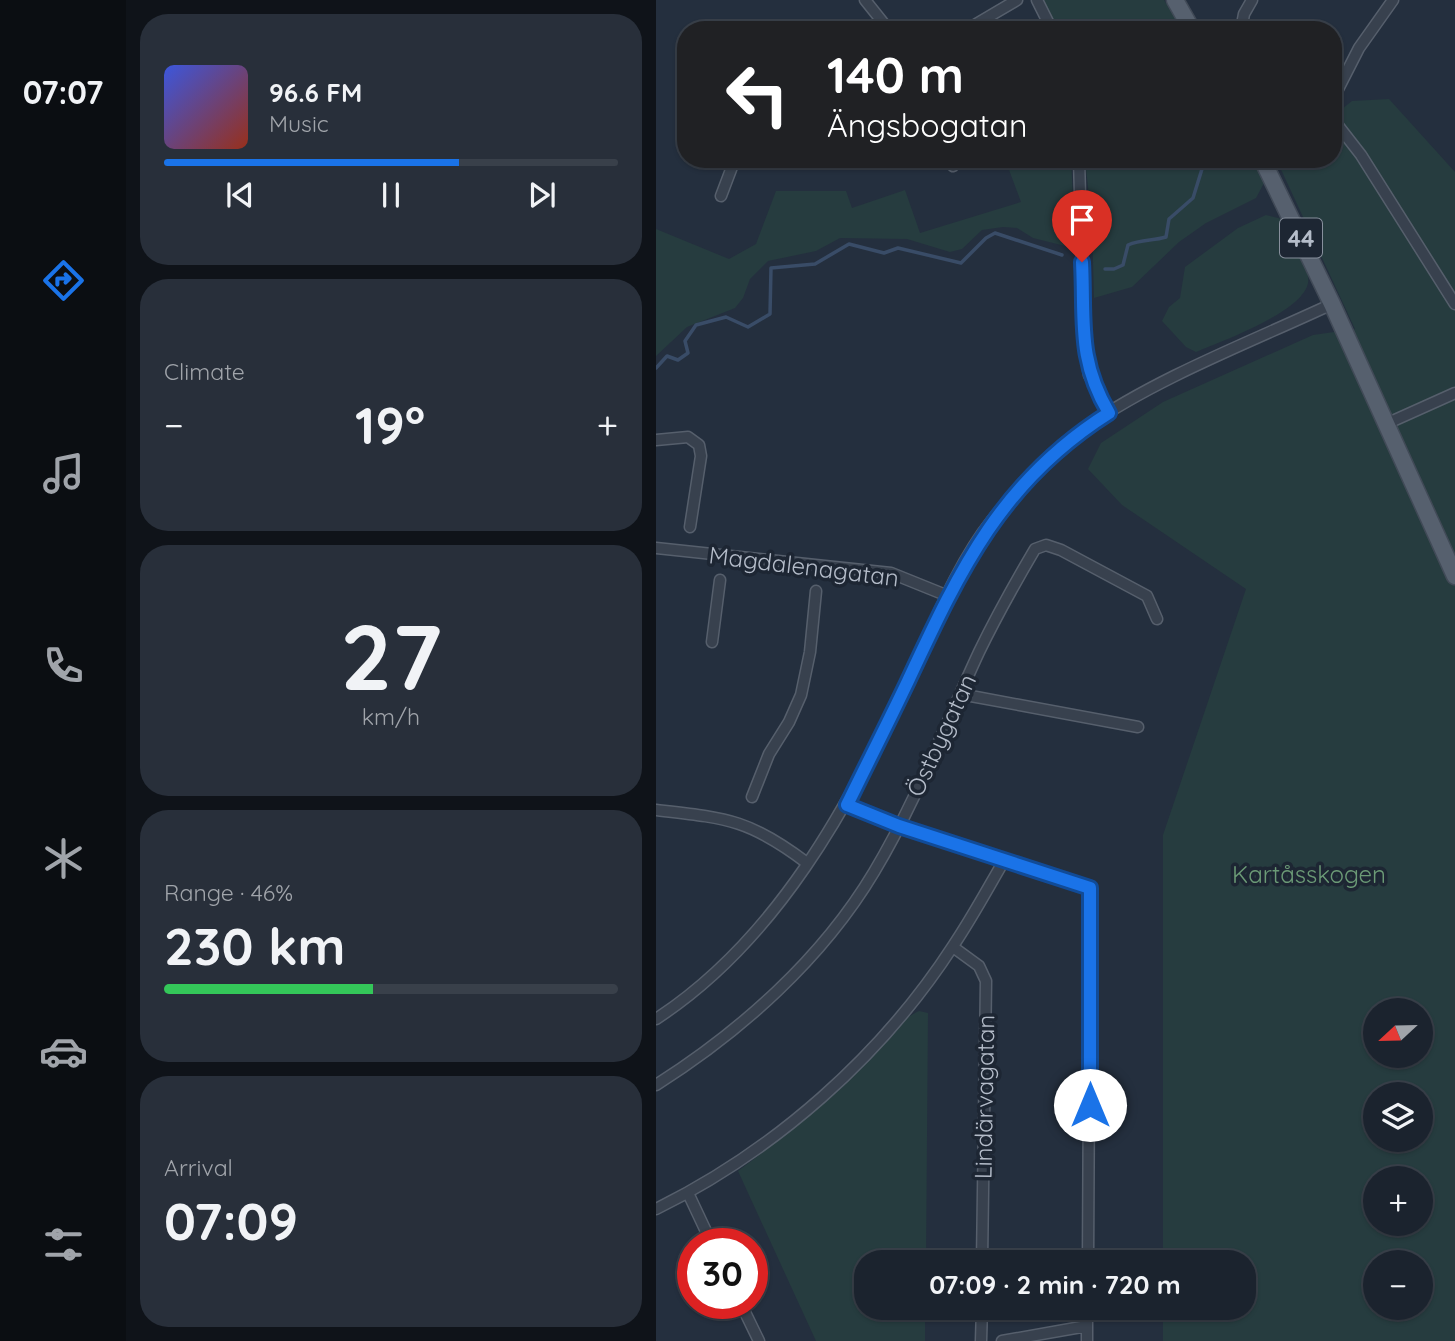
<!DOCTYPE html>
<meta charset="utf-8">
<style>
:root{--surface:#1b232e;--page:#282f3a;--text:#f1f3f6;--muted:#a0a4aa;--line:#39404a;--accent:#1a73e8}
body{margin:0;font-family:Quicksand,sans-serif;background:var(--page);color:var(--text);height:100vh;display:flex;flex-direction:column;font-size:26px;white-space:nowrap}
*{box-sizing:border-box;margin:0}
p{font-size:23px;color:var(--muted)}
.icon{flex:none;width:38px;height:38px;fill:none;stroke:currentColor;stroke-width:2;stroke-linecap:round;stroke-linejoin:round}
.map{position:relative;flex:1;overflow:hidden}
.drawer{display:flex;flex-direction:column;gap:14px;padding:14px;background:#0f1319;width:530px}
.drawer>*{flex:none}
.guide{position:absolute;left:21px;top:21px;width:665px;height:147px;border-radius:28px;box-shadow:0 2px 5px #0004,0 0 0 2px var(--line);background:#202124;color:#fff;overflow:hidden}
.needle{width:46px;rotate:248deg}
.fabs{position:absolute;left:707px;top:998px;display:grid;gap:14px}
.fabs a{display:grid;place-items:center;width:70px;height:70px;border-radius:50%;background:var(--surface);box-shadow:0 2px 5px #0004,0 0 0 2px var(--line);font-size:35px}
.speed{position:absolute;left:21px;top:1228px;display:flex;gap:14px;font-size:35px;font-weight:700;text-align:center}
.speed>*{display:grid;place-content:center;width:91px;height:91px;border-radius:50%;background:var(--surface);box-shadow:0 2px 5px #0004,0 0 0 2px var(--line);line-height:1}
.speed .limit{border:10px solid #d22;background:#fff;color:#111}
.pin{position:absolute;display:grid;place-items:center;width:60px;height:60px;color:#fff;margin:-72px -30px;border-radius:50% 50% 50% 0;rotate:-45deg;box-shadow:0 0 7px #0007}
.pin .icon{rotate:45deg}
.me{position:absolute;width:77px;margin:-38px;rotate:0deg;stroke-linejoin:round;filter:drop-shadow(0 0 5px #0008)}
.turn{display:flex;align-items:center;gap:24px;height:147px;padding:0 35px;font-size:32px}
.turn .icon{width:91px;height:91px;stroke-width:2.5}
.turn b{display:block;font-size:49px;line-height:60px}
.big{font-size:52px;font-weight:700;line-height:1.1}
.drawer .tile{flex:1;display:flex;flex-direction:column;justify-content:center;gap:10px;min-width:0;padding:0 24px;border-radius:28px;background:var(--page)}
.drawer .dial{align-items:center;gap:0}
.dial b{font-size:91px;line-height:1}
.song{display:flex;align-items:center;gap:21px}
.cover{width:84px;height:84px;border-radius:10px;background:linear-gradient(135deg,hsl(230 70% 55%),hsl(10 70% 35%))}
.played{height:7px;border-radius:4px;background:linear-gradient(90deg,var(--accent) 65%,var(--line) 65%)}
.keys{display:flex;justify-content:space-around;direction:ltr}
.heat{display:flex;justify-content:space-between;align-items:center;font-size:38px;direction:ltr}
.charge{height:10px;border-radius:5px;background:linear-gradient(90deg,#34c759 46%,var(--line) 0)}
.trip{position:absolute;left:198px;top:1250px;width:402px;height:70px;border-radius:28px;background:var(--surface);box-shadow:0 2px 5px #0004,0 0 0 2px var(--line);font-weight:700;line-height:70px;text-align:center}
main{display:flex;flex:1;min-height:0}
.menu{display:flex;flex-direction:column;width:126px;justify-content:space-around;align-items:center;background:#0b0e12;color:var(--muted)}
.menu .icon{width:49px;height:49px}
.menu .selected{color:var(--accent)}
.menu b{font-size:32px;color:var(--text)}
.map>svg:first-child{display:block}
.green{fill:#263c3f;fill-rule:evenodd}
.lines{fill:none;stroke-linecap:round;stroke-linejoin:round}
.stream{stroke:#394c67;stroke-width:3.5}
.street-casing{stroke:#565f6c;stroke-width:13}
.primary-casing{stroke:#414a57;stroke-width:19}
.street{stroke:#38414e;stroke-width:10}
.primary{stroke:#56606e;stroke-width:16}
.route-casing{stroke:#114b97;stroke-width:18}
.route{stroke:#1a73e8;stroke-width:12}
.labels{text-anchor:middle;dominant-baseline:central;stroke-width:7;stroke-linejoin:round;paint-order:stroke}
.shield{fill:#1d2633;stroke:#878f9c;stroke-width:2}
.shield-label{font-size:23px;font-weight:bold;fill:#b4bcc9}
.street-label{font-size:24px;fill:#b4bcc9;stroke:#1d2633}
.park-label{font-size:24px;fill:#6b9a76;stroke:#1d2633}
</style>
<main>
<nav class="menu">
<b>07:07</b>
<svg class="icon selected" aria-label="directions" viewBox="0 0 24 24"><path d="M12 3l9 9-9 9-9-9zM9 14v-3h6M13 9l2 2-2 2"/></svg>
<svg class="icon" aria-label="music" viewBox="0 0 24 24"><path d="M9 18V5l10-2v13"/><circle cx="6" cy="18" r="3"/><circle cx="16" cy="16" r="3"/></svg>
<svg class="icon" aria-label="phone" viewBox="0 0 24 24"><path d="M5 4h4l2 5-3 2q2 4 5 5l2-3 5 2v4C11 20 4 13 5 4z"/></svg>
<svg class="icon" aria-label="climate" viewBox="0 0 24 24"><path d="M12 3v18M4 7l16 10M4 17L20 7"/></svg>
<svg class="icon" aria-label="car" viewBox="0 0 24 24"><path d="M5 17H2v-5l4-1 3-4h7l3 4 3 1v5h-3M9 17h6M6 11h13"/><circle cx="7" cy="17" r="2"/><circle cx="17" cy="17" r="2"/></svg>
<svg class="icon" aria-label="filters" viewBox="0 0 24 24"><path d="M4 7h16M4 17h16"/><circle cx="9" cy="7" r="2"/><circle cx="15" cy="17" r="2"/></svg>
</nav>
<section class="drawer">
<div class="tile">
<div class="song"><i class="cover"></i><div><b>96.6 FM</b><p>Music</p></div></div>
<div class="played"></div>
<div class="keys"><svg class="icon" aria-label="previous" viewBox="0 0 24 24"><path d="M18 5L8 12l10 7zM5 5v14"/></svg><svg class="icon" aria-label="pause" viewBox="0 0 24 24"><path d="M8 5v14M16 5v14"/></svg><svg class="icon" aria-label="next" viewBox="0 0 24 24"><path d="M6 5l10 7-10 7zM19 5v14"/></svg></div>
</div>
<div class="tile"><p>Climate</p>
<div class="heat"><a>−</a><b class="big">19°</b><a>+</a></div>
</div>
<div class="tile dial"><b>27</b><p>km/h</p></div>
<div class="tile"><p>Range · 46%</p><b class="big">230 km</b><div class="charge"></div></div>
<div class="tile"><p>Arrival</p><b class="big">07:09</b></div>
</section>
<div class="map">
<svg width="799" height="1341" viewBox="0 0 799 1341">
<rect width="100%" height="100%" fill="#242f3e"/>
<!-- green -->
<path class="green" d="M387 0H508L526 30H403Z
M733 99 799 172V1341H507V1307H588V1262H507V835L590 589 466 505 432 469 445 443 507 402 657 335 699 329 622 163 626 159H677V116L696 101ZM719 1010H765V1055H719ZM719 1094H765V1139H719ZM719 1178H765V1223H719ZM719 1262H765V1307H719Z
M349 159H415L419 238 413 247 377 238 361 228 347 227 326 230 306 249 294 252 251 239 184 238 160 251 112 261 94 279 87 298 79 308 31 327 0 356V229L73 259 100 244 120 191H190L196 208 249 190 264 233 365 202Z
M429 159H596L608 183 600 198 550 223 523 242 476 287 438 298 436 224Z
M610 215 626 219C635 235 655 264 652 283 647 312 566 341 540 352L530 347 506 321 513 307 524 298 529 267 582 228Z
M263 1011 272 1013 270 1262H210V1307H269V1341H160L82 1171C125 1139 167 1105 205 1067 223 1049 239 1022 263 1011Z"/>
<g class="lines">
<!-- stream -->
<path class="stream" d="M449 269H458L467 265 472 245C485 239 497 241 510 237L513 219 537 198 546 169
M0 368 11 356 22 360 32 353 29 341 40 325 70 317 92 327 114 314 115 268 159 264 193 244 228 253 242 248 305 263 330 238 339 233 406 255"/>
<!-- street casing -->
<g class="street-casing">
<path id="street" d="M209 0 233 30
M381 0 396 30
M310 30 361 0
M585 30 588 14 596 0
M677 99 703 48 737 0
M677 119 705 155 799 304
M295 159 297 166
M423 159 428 339 433 375 453 413
M65 196 79 159
M730 424 799 393
M0 440 32 437 43 445 45 456 34 527
M0 548 235 573 292 596
M56 642 64 580
M304 694 482 727
M96 797 113 754 133 722 145 695 154 652 160 591
M191 805 243 826 434 888 432 1262
M0 810C70 818 93 819 151 863
M297 947 323 966 330 981 326 1262
M0 1019C121 940 193 806 253 679 277 627 300 565 336 520 364 486 394 452 430 427 502 377 597 341 676 304
M0 1085C85 1031 166 959 218 872 260 802 289 725 323 652 340 617 359 583 379 549L390 545 405 550 491 596 501 619
M32 1193 56 1244
M0 1209C118 1151 225 1057 297 946 316 918 332 888 349 859
M85 1304 103 1341
M325 1341 326 1307
M346 1341 431 1326
M431 1341V1307"/>
</g>
<!-- primary casing -->
<g class="primary-casing">
<path id="primary" d="M519 0 536 30
M606 159 676 304 799 576"/>
</g>
<!-- street -->
<use href="#street" class="street"/>
<!-- primary -->
<use href="#primary" class="primary"/>
</g>
<g class="lines">
<!-- route casing -->
<g class="route-casing">
<path id="route" d="M426 262C429 321 421 359 453 413 345 481 304 570 252 681 232 723 211 764 191 805L243 826 434 888V1105"/>
</g>
<!-- route -->
<use href="#route" class="route"/>
</g>
<g class="labels">
<!-- shield labels -->
<rect class="shield" x="624" y="218.5" width="42" height="39" rx="5"/>
<g class="shield-label">
<text x="645" y="238">44</text>
</g>
<!-- street labels -->
<g class="street-label">
<text transform="translate(148 566) rotate(7)">Magdalenagatan</text>
<text transform="translate(285 735) rotate(-65)">Östbygatan</text>
<text transform="translate(328 1097) rotate(-89)">Lindärvagatan</text>
</g>
<!-- park labels -->
<g class="park-label">
<text x="653" y="874">Kartåsskogen</text>
</g>
</g>
</svg>
<div class="fabs">
<a><svg class="needle" viewBox="-14 -14 28 28"><path d="M0-13l5 13h-10z" fill="#e53935"/><path d="M0 13l5-13h-10z" fill="#a0a4aa"/></svg></a>
<a><svg class="icon" aria-label="layers" viewBox="0 0 24 24"><path d="M12 4l9 5-9 5-9-5zM3 14l9 5 9-5"/></svg></a>
<a>+</a>
<a>−</a>
</div>
<div class="speed"><div class="limit">30</div></div>
<div class="pin" style="left:426px;top:262px;background:#d93025"><svg class="icon" aria-label="arrive" viewBox="0 0 24 24"><path d="M6 21V4h12l-3 4 3 4H6"/></svg></div>
<svg class="me" style="left:434px;top:1105px" viewBox="-20 -20 40 40"><circle r="19" fill="#fff"/><path d="M0-13L10 11 0 6-10 11z" fill="#1a73e8"/></svg>
<div class="trip">07:09 · 2 min · 720 m</div>
<div class="guide">
<div class="turn"><svg class="icon" aria-label="left" viewBox="0 0 24 24"><path d="M17 20v-9H6M10 6l-5 5 5 5"/></svg><div><b>140 m</b>Ängsbogatan</div></div>
</div>
</div>
</main>
